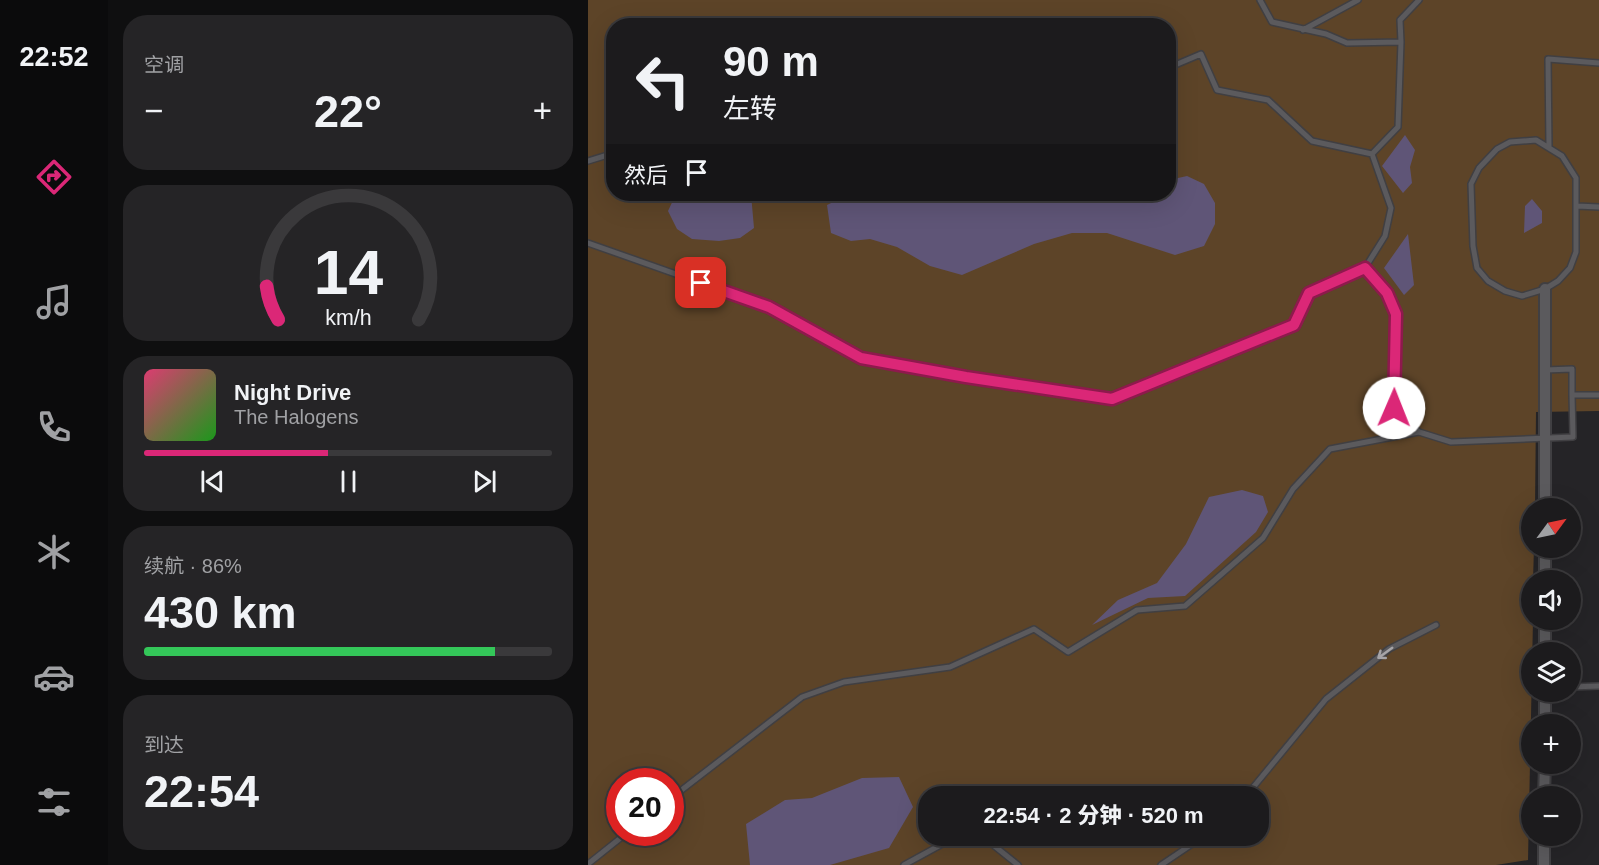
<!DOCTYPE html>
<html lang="zh">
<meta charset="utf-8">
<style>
:root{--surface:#1c1b1d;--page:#252426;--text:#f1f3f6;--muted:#a0a1a4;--line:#3a393b;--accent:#db2777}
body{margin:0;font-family:Arial,"Noto Sans SC",sans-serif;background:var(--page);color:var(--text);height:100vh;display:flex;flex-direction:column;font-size:22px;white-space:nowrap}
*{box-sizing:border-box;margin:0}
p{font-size:20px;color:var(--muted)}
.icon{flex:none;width:33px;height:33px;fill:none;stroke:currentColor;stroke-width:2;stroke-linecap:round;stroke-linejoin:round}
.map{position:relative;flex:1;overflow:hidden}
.panel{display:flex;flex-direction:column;gap:15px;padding:15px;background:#0f0f10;width:480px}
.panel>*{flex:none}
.banner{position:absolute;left:18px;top:18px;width:570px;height:183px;border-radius:24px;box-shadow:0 6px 24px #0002,0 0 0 2px var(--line);background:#1c1b1d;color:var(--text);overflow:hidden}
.needle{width:39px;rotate:57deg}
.fabs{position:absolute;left:933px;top:498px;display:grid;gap:12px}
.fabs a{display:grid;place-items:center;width:60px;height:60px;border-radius:50%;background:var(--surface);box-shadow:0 6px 24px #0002,0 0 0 2px var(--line);font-size:30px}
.speed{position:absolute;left:18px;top:768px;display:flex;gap:12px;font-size:30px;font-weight:700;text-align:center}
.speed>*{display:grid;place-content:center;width:78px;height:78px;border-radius:50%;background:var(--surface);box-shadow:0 6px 24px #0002,0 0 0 2px var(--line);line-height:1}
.speed .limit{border:9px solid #d22;background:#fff;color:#111}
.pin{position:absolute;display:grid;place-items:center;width:51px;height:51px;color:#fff;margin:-26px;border-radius:12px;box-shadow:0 3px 9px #0006}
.me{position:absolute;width:66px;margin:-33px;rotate:1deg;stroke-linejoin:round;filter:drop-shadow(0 0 4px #0008)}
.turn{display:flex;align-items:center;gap:21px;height:126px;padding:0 18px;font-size:27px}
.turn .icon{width:78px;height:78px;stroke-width:2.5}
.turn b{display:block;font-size:42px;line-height:51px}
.then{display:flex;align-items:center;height:57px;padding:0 18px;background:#0003;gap:12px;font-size:22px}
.big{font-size:45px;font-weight:800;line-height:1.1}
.panel .widget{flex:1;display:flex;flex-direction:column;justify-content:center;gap:9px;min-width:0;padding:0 21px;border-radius:24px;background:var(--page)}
.panel .dial{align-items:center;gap:0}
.dial svg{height:156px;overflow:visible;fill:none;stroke:var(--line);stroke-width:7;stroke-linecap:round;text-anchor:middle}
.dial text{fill:var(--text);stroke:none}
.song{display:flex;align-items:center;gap:18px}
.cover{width:72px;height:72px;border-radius:9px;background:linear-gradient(135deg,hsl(340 70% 55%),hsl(120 70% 35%))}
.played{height:6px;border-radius:3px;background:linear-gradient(90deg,var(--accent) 45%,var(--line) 45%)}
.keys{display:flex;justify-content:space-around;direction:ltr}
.heat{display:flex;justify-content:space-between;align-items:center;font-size:33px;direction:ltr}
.charge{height:9px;border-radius:4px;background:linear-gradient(90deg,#34c759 86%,var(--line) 0)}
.trip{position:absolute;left:330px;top:786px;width:351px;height:60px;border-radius:24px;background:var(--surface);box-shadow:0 6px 24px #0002,0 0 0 2px var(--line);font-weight:800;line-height:60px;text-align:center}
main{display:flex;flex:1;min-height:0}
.tabs{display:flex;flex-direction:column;width:108px;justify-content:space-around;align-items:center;background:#0b0b0c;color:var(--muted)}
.tabs .icon{width:42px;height:42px}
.tabs .active{color:var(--accent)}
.tabs b{font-size:27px;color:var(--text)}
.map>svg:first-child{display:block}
.green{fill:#5d4428;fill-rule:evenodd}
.water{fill:#5f5577}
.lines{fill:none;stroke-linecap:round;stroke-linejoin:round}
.service-casing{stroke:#403f42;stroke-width:8}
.minor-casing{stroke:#403f42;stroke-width:14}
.service{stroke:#5b5a5d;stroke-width:5}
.minor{stroke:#5b5a5d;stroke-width:10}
.oneway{stroke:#a6a4a7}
.route-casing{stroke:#8e194d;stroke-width:15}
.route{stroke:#db2777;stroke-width:10}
</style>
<main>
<nav class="tabs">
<b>22:52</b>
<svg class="icon active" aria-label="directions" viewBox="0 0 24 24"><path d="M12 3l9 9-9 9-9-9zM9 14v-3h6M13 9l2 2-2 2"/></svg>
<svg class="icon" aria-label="music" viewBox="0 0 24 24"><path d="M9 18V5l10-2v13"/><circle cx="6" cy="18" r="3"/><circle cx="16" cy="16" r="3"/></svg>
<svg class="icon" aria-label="phone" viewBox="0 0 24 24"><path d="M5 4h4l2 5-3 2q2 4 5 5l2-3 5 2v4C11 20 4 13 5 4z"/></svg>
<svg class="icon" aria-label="climate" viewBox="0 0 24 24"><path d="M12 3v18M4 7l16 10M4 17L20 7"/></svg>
<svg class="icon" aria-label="car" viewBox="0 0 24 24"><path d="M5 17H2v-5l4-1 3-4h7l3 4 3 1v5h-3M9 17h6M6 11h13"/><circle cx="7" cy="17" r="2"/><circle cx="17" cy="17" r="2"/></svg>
<svg class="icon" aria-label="filters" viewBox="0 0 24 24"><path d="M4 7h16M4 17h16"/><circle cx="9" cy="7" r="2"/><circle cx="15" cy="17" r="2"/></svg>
</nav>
<section class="panel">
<div class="widget"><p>空调</p>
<div class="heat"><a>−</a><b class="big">22°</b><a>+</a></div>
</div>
<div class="widget dial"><svg viewBox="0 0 100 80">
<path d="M14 69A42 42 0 1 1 86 69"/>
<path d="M14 69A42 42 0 0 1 8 52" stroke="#db2777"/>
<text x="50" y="56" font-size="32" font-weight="700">14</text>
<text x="50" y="72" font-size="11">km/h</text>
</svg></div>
<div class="widget">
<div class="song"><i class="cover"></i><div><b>Night Drive</b><p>The Halogens</p></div></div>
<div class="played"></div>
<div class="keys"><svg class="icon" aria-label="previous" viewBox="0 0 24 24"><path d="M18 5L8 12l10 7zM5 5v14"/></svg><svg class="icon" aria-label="pause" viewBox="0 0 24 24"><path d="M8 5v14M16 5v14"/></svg><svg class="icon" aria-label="next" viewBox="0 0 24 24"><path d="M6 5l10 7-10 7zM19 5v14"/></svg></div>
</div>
<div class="widget"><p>续航 · 86%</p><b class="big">430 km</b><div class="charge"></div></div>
<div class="widget"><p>到达</p><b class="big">22:54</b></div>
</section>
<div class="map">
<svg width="1011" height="865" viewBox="0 0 1011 865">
<rect width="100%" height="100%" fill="#252427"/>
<!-- green -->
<path class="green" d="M0 0H1011V411L948 412 947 508H944V548H946L945 580H944L945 620 940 860 908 865H0ZM26 26H580V194H26ZM32 782H82V832H32ZM340 796H670V836H340Z"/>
<!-- water -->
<path class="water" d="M817 135 827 150 822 167 824 183 815 193 794 166Z
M599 176 616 184 627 203V224L616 246 587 255 519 233H484L446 244 374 275 342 266 309 247 282 239 263 241 243 233 239 205 262 194H479L507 197 535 194H580L581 180Z
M88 194H163L166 228 152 238 131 241 104 239 89 229 80 211Z
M944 199 954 211V223L936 233 937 206Z
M820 234 826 285 816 295 796 268Z
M654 490 675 496 680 512 668 532 597 596 560 598 504 625 530 600 569 583 598 544 621 497Z
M311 777 325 807 301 848 242 865H162L158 824 197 800 224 798 274 778Z"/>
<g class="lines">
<!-- service casing -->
<g class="service-casing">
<path id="service" d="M672 0 684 22 738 34 759 43 813 42
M831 0 812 20 813 42 810 127 784 154 803 208 797 236 777 268 799 293 808 314 805 408 831 432 863 442 985 437 984 395
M715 30 770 0
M580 68 613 54 629 90 680 100 724 141 784 154
M948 140 974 156 988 178V252L982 268 970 281 957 289 934 296 917 291 900 281 889 268 885 246 883 184 891 168 909 149 922 142Z
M961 146 960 59 1011 63
M0 161 26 153
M989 206 1011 207
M0 243 181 307 273 358 378 377 524 399 706 325 721 293 777 268
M957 370 984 369V395H1011
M982 687 1011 686
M658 796 738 699 801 649 848 625
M82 799 214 697 256 682 362 667 446 629 480 652 549 610 597 606 675 538 705 489 742 449 831 432
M394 836 430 865
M0 864 40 832
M316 865 369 836
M573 865 616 836"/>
</g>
<!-- minor casing -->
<g class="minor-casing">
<path id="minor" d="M957 289V508
M957 580V548
M957 652V620
M957 724V692
M956 796 957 764
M956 865V836"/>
</g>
<!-- service -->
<use href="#service" class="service"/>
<!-- minor -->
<use href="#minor" class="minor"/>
</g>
<!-- one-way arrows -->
<defs><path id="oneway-shaft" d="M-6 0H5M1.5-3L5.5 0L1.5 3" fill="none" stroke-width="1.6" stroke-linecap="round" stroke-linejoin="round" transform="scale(1.5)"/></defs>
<use class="oneway" href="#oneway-shaft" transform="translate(797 653) rotate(144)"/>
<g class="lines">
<!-- route casing -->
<g class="route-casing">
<path id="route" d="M113 283 181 307 273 358 378 377 524 399 706 325 721 293 777 268 799 293 808 314 806 408"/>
</g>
<!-- route -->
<use href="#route" class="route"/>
</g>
</svg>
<div class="fabs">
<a><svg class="needle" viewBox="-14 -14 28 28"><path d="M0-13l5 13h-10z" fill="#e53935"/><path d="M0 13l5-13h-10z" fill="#a0a1a4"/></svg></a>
<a><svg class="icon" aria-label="sound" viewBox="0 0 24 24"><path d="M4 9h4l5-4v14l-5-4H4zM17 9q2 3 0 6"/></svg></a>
<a><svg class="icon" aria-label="layers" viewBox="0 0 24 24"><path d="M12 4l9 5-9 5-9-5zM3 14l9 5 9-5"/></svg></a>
<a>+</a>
<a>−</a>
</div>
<div class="speed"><div class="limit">20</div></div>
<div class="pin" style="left:113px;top:283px;background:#d93025"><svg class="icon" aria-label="arrive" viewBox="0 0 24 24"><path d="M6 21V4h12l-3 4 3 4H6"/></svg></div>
<svg class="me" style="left:806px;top:408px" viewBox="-20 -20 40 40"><circle r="19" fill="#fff"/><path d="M0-13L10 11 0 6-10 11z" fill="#db2777"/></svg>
<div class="trip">22:54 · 2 分钟 · 520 m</div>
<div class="banner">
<div class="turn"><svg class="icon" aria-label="left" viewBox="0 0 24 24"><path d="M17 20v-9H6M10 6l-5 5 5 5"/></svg><div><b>90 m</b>左转</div></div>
<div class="then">然后<svg class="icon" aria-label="arrive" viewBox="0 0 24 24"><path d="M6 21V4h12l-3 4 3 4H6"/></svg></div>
</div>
</div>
</main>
